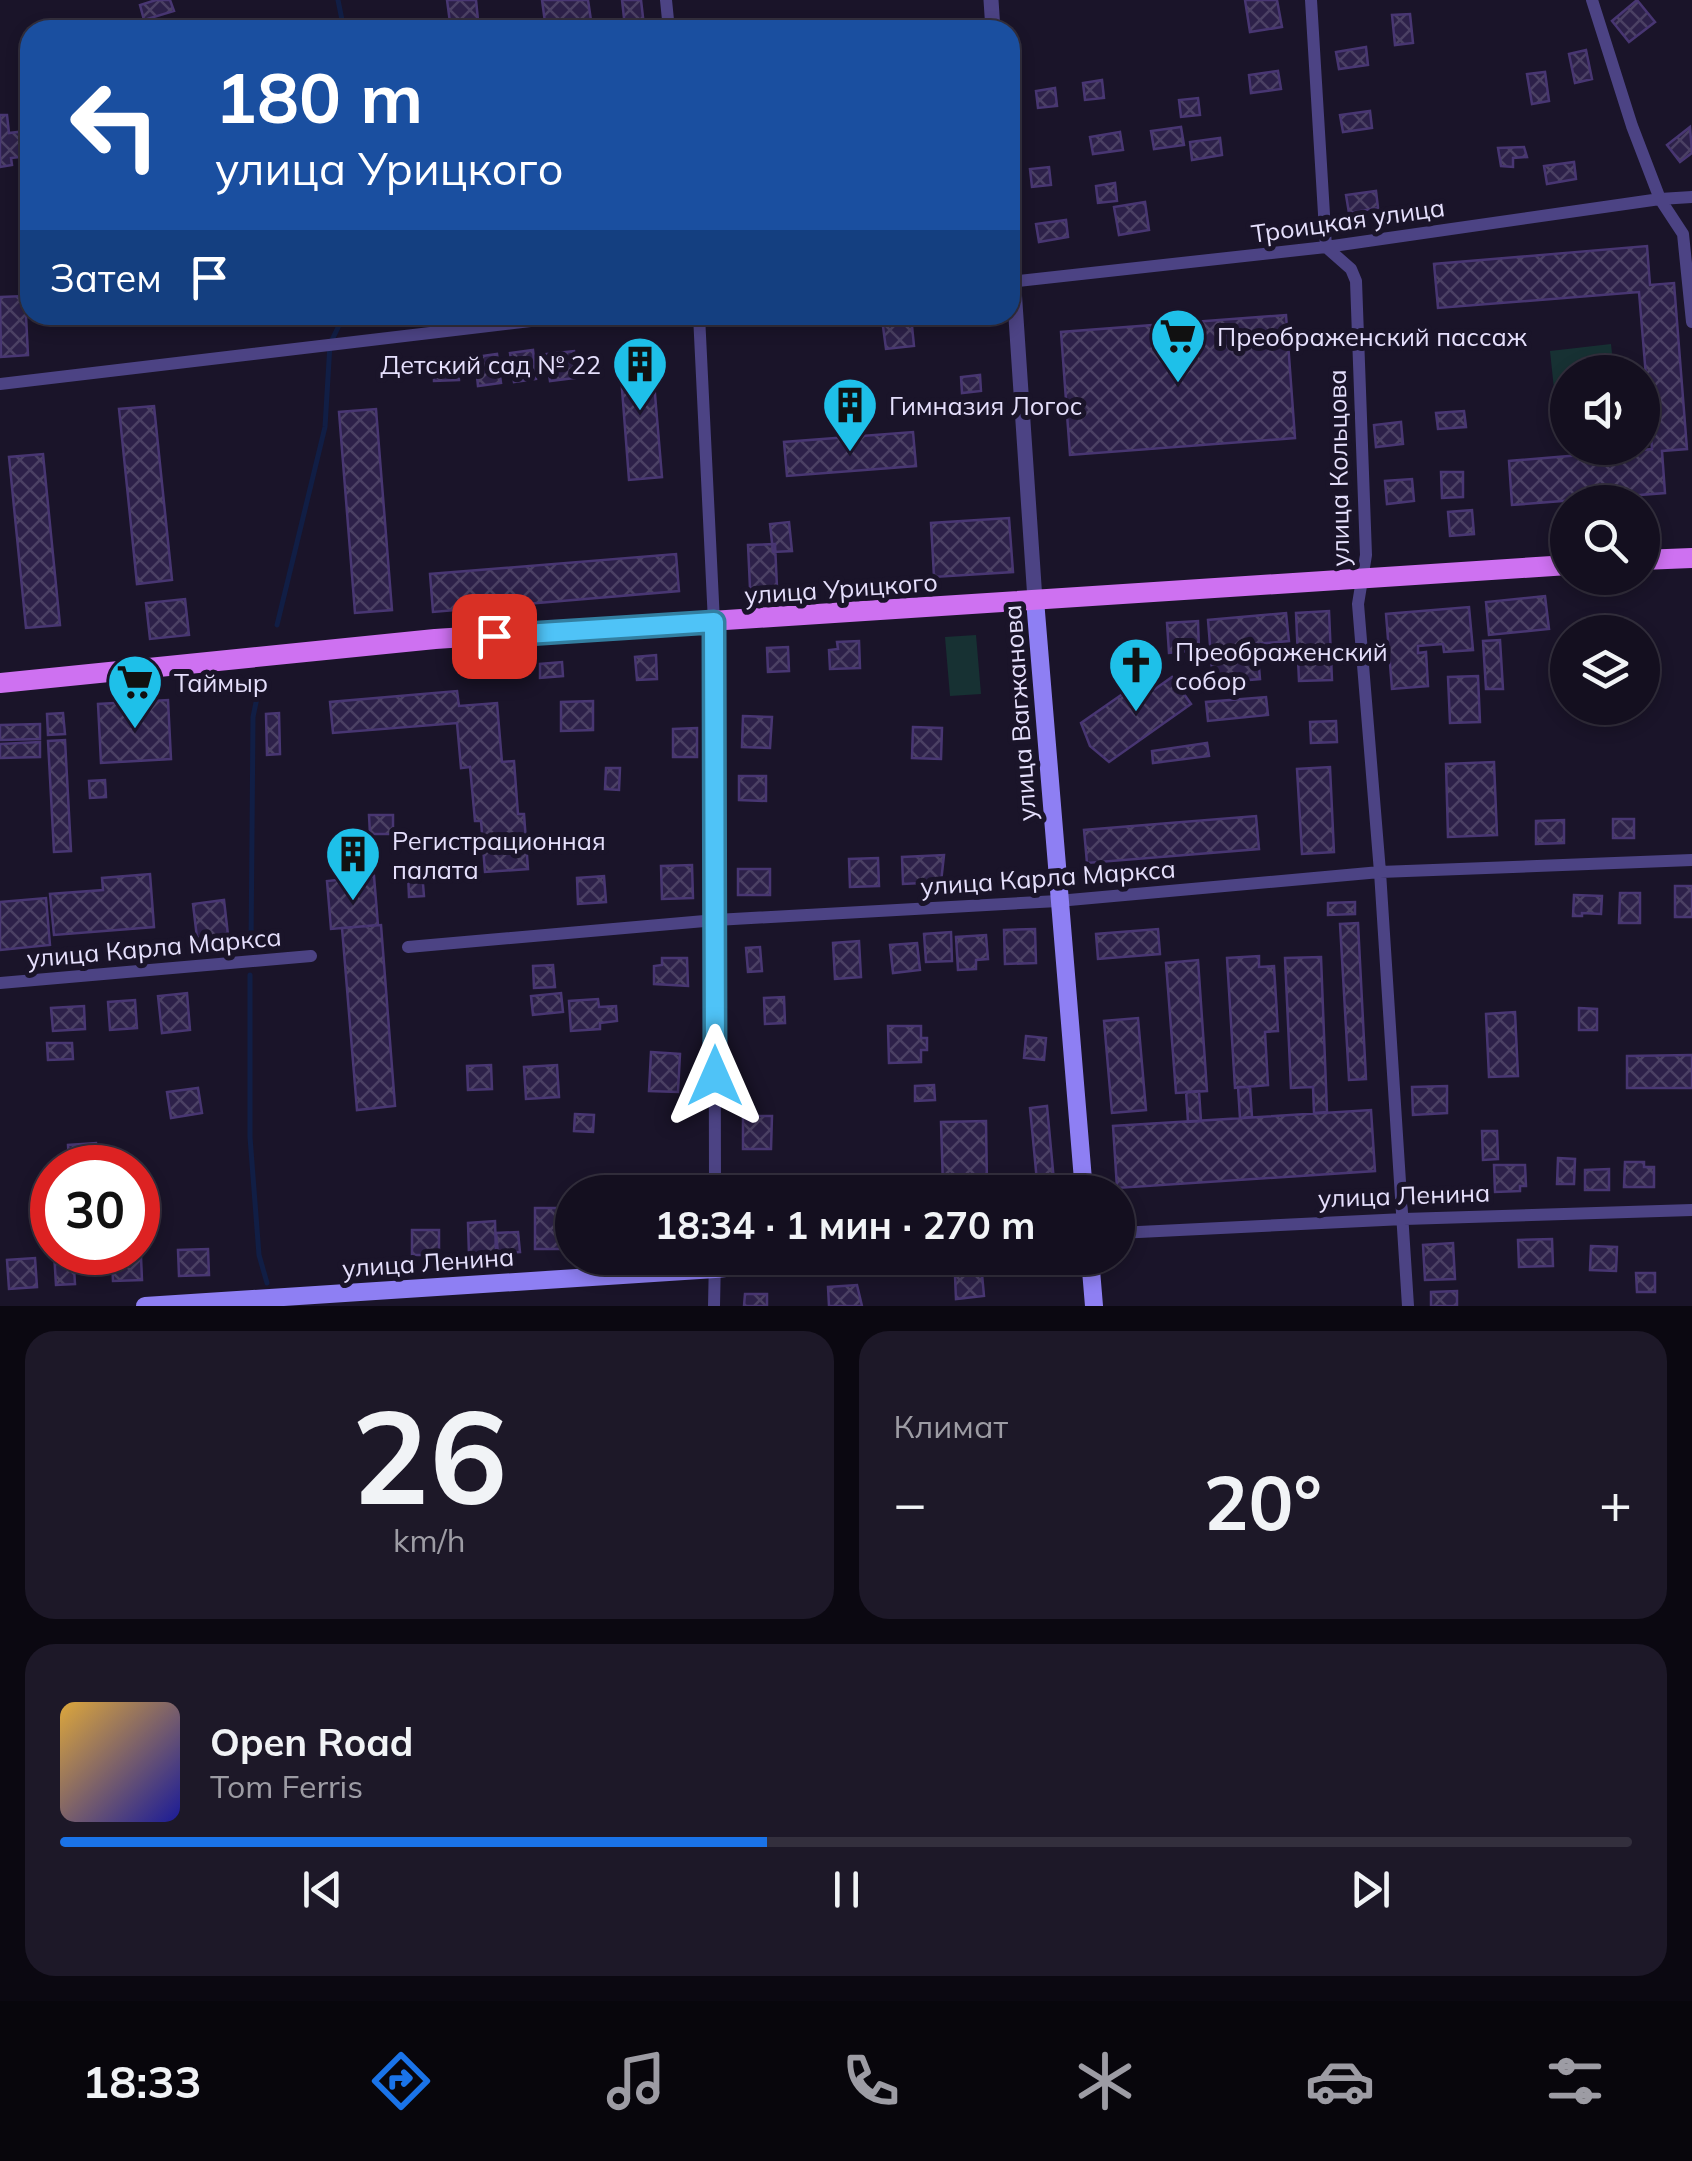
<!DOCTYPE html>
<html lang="ru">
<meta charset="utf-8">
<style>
:root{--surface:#140f1f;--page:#1d1828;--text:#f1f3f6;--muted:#9d9ca4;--line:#332f3d;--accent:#1a73e8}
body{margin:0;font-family:Mulish,sans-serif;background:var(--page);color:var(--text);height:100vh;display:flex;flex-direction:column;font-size:38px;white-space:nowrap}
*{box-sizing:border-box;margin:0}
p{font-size:32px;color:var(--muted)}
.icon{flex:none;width:55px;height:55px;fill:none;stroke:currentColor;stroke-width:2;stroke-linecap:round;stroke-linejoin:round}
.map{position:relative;height:1306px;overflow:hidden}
.side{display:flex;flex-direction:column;gap:25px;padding:25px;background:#0b0811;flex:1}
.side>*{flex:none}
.hud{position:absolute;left:20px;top:20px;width:1000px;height:305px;border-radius:30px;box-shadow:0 5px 15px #0003,0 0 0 2px var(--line);background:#1a4fa0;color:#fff;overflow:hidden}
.fabs{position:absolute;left:1550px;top:355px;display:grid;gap:20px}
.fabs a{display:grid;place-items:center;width:110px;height:110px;border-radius:50%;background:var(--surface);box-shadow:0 5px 15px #0003,0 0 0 2px var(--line);font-size:50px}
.speed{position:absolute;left:30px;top:1145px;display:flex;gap:20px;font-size:50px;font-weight:700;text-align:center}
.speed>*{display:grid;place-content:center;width:130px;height:130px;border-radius:50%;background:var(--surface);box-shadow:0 5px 15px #0003,0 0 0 2px var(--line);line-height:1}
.speed .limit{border:15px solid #d22;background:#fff;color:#111}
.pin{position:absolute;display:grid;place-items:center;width:85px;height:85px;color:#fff;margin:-42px;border-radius:20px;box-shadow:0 5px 15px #0006}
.me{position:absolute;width:110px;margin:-55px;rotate:0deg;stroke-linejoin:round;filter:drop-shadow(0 0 8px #0008)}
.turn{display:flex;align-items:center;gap:35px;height:210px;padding:0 30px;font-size:45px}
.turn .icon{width:130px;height:130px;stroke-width:2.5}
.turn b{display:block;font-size:70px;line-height:85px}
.then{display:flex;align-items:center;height:95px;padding:0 30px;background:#0003;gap:20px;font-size:38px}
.big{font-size:75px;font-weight:700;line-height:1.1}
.side .tile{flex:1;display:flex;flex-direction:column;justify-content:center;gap:15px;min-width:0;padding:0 35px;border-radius:30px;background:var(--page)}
.side .dial{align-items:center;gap:0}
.dial b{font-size:130px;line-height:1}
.song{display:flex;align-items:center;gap:30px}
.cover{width:120px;height:120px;border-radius:15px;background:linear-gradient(135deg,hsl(40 70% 55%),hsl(240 70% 35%))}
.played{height:10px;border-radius:5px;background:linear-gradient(90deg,var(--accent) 45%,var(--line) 45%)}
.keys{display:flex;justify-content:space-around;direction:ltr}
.heat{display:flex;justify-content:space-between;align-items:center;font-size:55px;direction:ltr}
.side .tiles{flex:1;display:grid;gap:25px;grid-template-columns:1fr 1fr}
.tile:last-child{grid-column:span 2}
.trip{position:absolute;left:555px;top:1175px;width:580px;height:100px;border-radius:50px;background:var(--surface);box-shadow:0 5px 15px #0003,0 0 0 2px var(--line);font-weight:700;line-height:100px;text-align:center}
.tabs{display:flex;height:160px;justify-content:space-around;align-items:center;background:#08060c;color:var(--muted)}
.tabs .icon{width:70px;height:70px}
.tabs .current{color:var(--accent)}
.tabs b{font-size:45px;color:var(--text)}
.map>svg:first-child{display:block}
.park{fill:#173133}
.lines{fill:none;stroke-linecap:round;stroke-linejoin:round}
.stream{stroke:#111e45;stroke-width:5}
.building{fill:url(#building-cross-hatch);stroke:#483672;stroke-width:2.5}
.minor{stroke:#4c4384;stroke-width:12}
.tertiary{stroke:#4c4384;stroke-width:15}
.secondary{stroke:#8e7ff3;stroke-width:18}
.primary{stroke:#ce71f1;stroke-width:20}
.route-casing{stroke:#337fa1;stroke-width:25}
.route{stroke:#4fc3f7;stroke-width:18}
.labels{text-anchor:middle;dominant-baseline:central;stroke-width:10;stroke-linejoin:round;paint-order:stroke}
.street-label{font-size:25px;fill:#e5dffc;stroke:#1a1429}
.poi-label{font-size:25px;fill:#e5dffc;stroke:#1a1429;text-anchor:start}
</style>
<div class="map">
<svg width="1692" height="1306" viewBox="0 0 1692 1306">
<defs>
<pattern id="building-cross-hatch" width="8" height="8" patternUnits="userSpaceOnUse" patternTransform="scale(2.5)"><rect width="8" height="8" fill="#2d2149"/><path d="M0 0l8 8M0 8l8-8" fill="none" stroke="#4b4164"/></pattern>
</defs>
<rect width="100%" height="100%" fill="#1a1429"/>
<!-- park -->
<path class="park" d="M1611 344 1614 372H1568L1567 406 1556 408 1550 351Z
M976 635 981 694 950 696 945 637Z"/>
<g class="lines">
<!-- stream -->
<path class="stream" d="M338 0 344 30
M277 625 325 427 330 344 344 315
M251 947 253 717 259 688
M250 975V1137L259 1255 267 1283"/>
</g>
<!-- building -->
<path class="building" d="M156 0H170L174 11 144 20 140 5Z
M447 0H476L479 30H451Z
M542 0H588L592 27 546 30Z
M622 0H641L644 26 625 27Z
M1245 0H1277L1282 27 1250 32Z
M1637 0 1655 22 1629 42 1612 21Z
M1410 14 1413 43 1395 45 1392 15Z
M1366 47 1368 65 1339 69 1336 52Z
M1586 50 1592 79 1575 83 1569 54Z
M1278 71 1281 89 1251 93 1249 75Z
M1545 72 1549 101 1532 104 1527 74Z
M1102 80 1104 98 1085 100 1083 83Z
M1055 88 1057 106 1038 108 1036 91Z
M1198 98 1200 115 1181 117 1179 100Z
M1370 111 1372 128 1343 132 1340 115Z
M0 115H7L9 133 26 131 29 156 11 158 12 165 0 167Z
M1181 127 1184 145 1154 149 1151 131Z
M1690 127 1692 153 1680 162 1667 145Z
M1120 132 1123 150 1093 154 1090 137Z
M1220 138 1222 155 1192 160 1190 142Z
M1524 147 1527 157 1513 158V167L1501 166 1498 148Z
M1574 162 1576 179 1547 184 1544 166Z
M1049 167 1051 185 1032 187 1030 169Z
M1115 183 1117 201 1098 203 1096 186Z
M1376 191 1378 208 1349 213 1346 195Z
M1145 202 1149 230 1119 235 1114 207Z
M1066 220 1068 237 1039 242 1036 224Z
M1647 246 1650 285 1674 283 1687 449 1662 451 1665 493 1512 505 1509 461 1652 449 1639 292 1438 308 1434 264Z
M25 296 28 355 1 357 0 297Z
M1286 315 1295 438 1070 455 1061 332Z
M911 316 914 346 886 349 882 319Z
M651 347 662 477 629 480 619 350Z
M533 350 536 379 514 382 510 353Z
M574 351 576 365H581L583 377 550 381 546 354Z
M497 354 501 383 478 386 475 357Z
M458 359 459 380 434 381V360Z
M980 375 981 391 962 393 961 377Z
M154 406 172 580 137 584 119 409Z
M376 409 392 610 355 613 339 412Z
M1464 411 1466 427 1438 429 1436 413Z
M1401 422 1403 444 1376 447 1374 425Z
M913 432 916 466 787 476 784 442Z
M43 454 60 625 26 628 9 457Z
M1441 472H1463V497L1442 498Z
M1412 479 1414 501 1387 504 1385 481Z
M1472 510 1474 534 1450 536 1448 512Z
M1009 518 1013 572 934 577 931 523Z
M789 522 792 551 773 552 770 524Z
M775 544 777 587 750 588 748 545Z
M676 554 679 591 433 612 430 574Z
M1545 596 1549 629 1489 635 1486 602Z
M185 599 189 635 150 639 146 603Z
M1469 607 1473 650 1444 652 1443 644 1418 646V653L1426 652 1428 686 1392 689 1386 614Z
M1329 611 1332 680 1299 681 1296 613Z
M1286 613 1289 641 1257 644 1260 679 1213 683 1208 620Z
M1198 621 1199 650 1169 653 1167 623Z
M1500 640 1503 689H1486L1483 641Z
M859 641 860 668 830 669 829 650 838 649 837 642Z
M788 647 789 671 768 672 767 648Z
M656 655 657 679 637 680 635 657Z
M562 662 563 676 540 678V664Z
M1478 676 1480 722 1450 723 1448 677Z
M1147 677 1155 689 1172 677 1191 704 1109 762 1090 746 1081 723Z
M457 691 459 706 497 703 502 762 514 761 518 814H524L528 869 485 872 481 821H475L470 767 461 768 457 723 333 733 330 702Z
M1266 697 1268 715 1208 721 1206 702Z
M168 700 171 759 101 763 98 704Z
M593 701V730L561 731V702Z
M63 713 65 734 48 735 47 714Z
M279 713 280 754 267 755 266 714Z
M743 716 772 717 770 748 742 747Z
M1336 721 1337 742 1311 743 1310 722Z
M40 724V739L0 740V725Z
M913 727 942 728 941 759 912 758Z
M697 728V757H673V729Z
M65 740 71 851 54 852 48 741Z
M40 742V757L0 758V744Z
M1207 743 1209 756 1153 763 1152 751Z
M1494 762 1497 835 1448 837 1446 764Z
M1330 767 1334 852 1302 854 1297 769Z
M606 768H620L619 790 605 789Z
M739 776H766V801L739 800Z
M105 780 106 797 90 798 89 781Z
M369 815H393V834H370Z
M1256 816 1259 849 1087 863 1084 830Z
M1613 819H1634V838H1613Z
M1564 820V843L1536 844V821Z
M944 855 941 882 903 884 902 857Z
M878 858 879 886 850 887 849 859Z
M692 865 693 898 662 899 661 866Z
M738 869H770V895H738Z
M422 872 424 896 409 897 408 873Z
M150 874 154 927 54 935 50 894 103 890 102 878Z
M374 876 378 925 331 929 327 881Z
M604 876 606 902 578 904 577 878Z
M1675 886H1692V917H1675Z
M1620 893H1640V923H1619Z
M1574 895 1602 896 1601 914 1582 913V916H1573Z
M46 898 50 945 0 950V902Z
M224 900 228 935 197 938 193 904Z
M1355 902V914L1328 915V903Z
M1358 923 1366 1079 1349 1080 1340 924Z
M381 925 395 1106 357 1110 342 928Z
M1035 929 1036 963 1005 964 1004 930Z
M1158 929 1160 954 1098 959 1096 934Z
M951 932 952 961 926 962 924 934Z
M986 935 988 959 976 960V969L958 970 956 937Z
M859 941 861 977 835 979 833 943Z
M917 943 920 970 893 973 890 945Z
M760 947 762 971 748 972 746 948Z
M1259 956V967L1274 966 1278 1031 1265 1032 1268 1085 1235 1088 1227 958Z
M1321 957 1327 1112 1314 1113 1313 1087 1291 1088 1285 958Z
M662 958H687L688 986 654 984V966L662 965Z
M1198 960 1207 1091 1176 1093 1166 963Z
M553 965 555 987 534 988 533 966Z
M187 993 190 1030 162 1033 158 996Z
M561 993 563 1012 533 1015 531 996Z
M784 997 785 1023 765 1024 764 998Z
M598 999 599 1007 616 1006 617 1021 600 1023V1029L571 1031 569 1001Z
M135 1000 137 1028 110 1030 108 1002Z
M84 1006 85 1029 53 1031 51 1008Z
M1579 1008 1597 1009V1030H1579Z
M1515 1012 1518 1076 1489 1077 1486 1014Z
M1138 1018 1146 1110 1112 1113 1104 1021Z
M888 1026H921V1038H927V1050H921V1062L889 1063Z
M1026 1036 1046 1038 1044 1060 1024 1058Z
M47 1043H72L73 1059 48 1060Z
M651 1052 680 1054 678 1092 649 1091Z
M1692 1055V1088H1627V1056Z
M491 1065 492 1089 468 1090 467 1066Z
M557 1065 559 1097 526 1099 524 1067Z
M934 1085 935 1100 915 1101V1086Z
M1447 1086V1113L1413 1115 1412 1087Z
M1238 1087H1250L1252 1117 1240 1118Z
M198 1088 202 1113 171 1118 167 1092Z
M1199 1091 1201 1121 1188 1122 1186 1092Z
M1047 1106 1055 1192H1038L1030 1108Z
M1371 1110 1375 1171 1117 1188 1113 1126Z
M575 1114 594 1115 593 1132 574 1131Z
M743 1116H772L771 1149H743Z
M986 1121 987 1186 943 1187 941 1122Z
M1482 1131H1497L1498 1159 1483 1160Z
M96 1143 97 1158 69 1164 68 1145Z
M1558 1158 1575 1159 1574 1184H1557Z
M1625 1162H1644V1167H1654V1187H1624Z
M1494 1165H1525L1526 1186H1520V1191L1495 1192Z
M1609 1169V1190H1585V1170Z
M535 1208H562V1249H535Z
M495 1221 496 1254 469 1255 468 1223Z
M412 1230H439V1255H412Z
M518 1232 520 1252 498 1253 496 1233Z
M1552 1239 1553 1266 1519 1267 1518 1240Z
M1453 1243 1455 1279 1425 1280 1423 1245Z
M1591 1246 1617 1247 1616 1271 1590 1270Z
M208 1249 209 1275 179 1276 178 1250Z
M54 1252H73L75 1284 56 1285Z
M141 1257 142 1280 113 1281 112 1259Z
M35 1258 37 1287 9 1289 7 1260Z
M1636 1273H1655V1292H1637Z
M982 1274 984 1296 956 1299 955 1276Z
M857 1285 862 1306H829L828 1287Z
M1457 1291V1306H1431V1292Z
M745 1294H767V1306H744Z"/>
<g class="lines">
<!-- minor -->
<path class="minor" d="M666 0 669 30
M1311 0 1326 247 1351 269 1356 281 1366 555 1358 604 1380 872 1408 1306
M1592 0 1632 126 1660 199 1683 234 1692 322
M1010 282 1326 247 1660 199 1692 197
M699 315 714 622 715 1192
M0 384 581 315
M408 947 716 920 1058 901 1380 872 1692 860
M0 983 311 956
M1118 1233 1404 1219 1692 1210
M714 1306 715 1258"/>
<!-- tertiary -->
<path class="tertiary" d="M991 0 993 30
M1010 229 1035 600"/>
<!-- secondary -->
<path class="secondary" d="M1035 600 1084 1192
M1090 1258 1094 1306
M145 1306 715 1269 835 1258"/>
<!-- primary -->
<path class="primary" d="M1642 560 1692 558
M0 683 435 639 1568 565"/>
</g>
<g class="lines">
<!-- route casing -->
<g class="route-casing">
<path id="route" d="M494 636 714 622 715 1076"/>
</g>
<!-- route -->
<use href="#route" class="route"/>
</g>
<!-- icons -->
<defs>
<g id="supermarket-pin" transform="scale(2.875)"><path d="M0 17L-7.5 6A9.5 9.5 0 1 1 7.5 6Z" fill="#1ec0e9" stroke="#1a1429"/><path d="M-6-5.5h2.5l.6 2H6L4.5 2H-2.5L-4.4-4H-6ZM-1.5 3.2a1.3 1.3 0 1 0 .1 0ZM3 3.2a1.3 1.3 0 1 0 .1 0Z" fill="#111"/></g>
<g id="building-pin" transform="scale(2.875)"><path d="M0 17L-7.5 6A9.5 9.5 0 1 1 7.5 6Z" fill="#1ec0e9" stroke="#1a1429"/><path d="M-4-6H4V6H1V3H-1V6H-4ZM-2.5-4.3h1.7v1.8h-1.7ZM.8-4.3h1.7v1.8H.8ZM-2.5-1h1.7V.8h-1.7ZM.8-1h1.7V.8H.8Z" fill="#111"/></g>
<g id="church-pin" transform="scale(2.875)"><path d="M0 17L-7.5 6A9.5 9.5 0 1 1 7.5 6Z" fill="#1ec0e9" stroke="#1a1429"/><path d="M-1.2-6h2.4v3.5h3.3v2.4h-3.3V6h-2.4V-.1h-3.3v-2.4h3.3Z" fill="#111"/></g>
</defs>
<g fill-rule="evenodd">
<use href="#supermarket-pin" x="1178" y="336"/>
<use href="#building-pin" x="640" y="364"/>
<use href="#building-pin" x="850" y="405"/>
<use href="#church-pin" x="1136" y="665"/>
<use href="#supermarket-pin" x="135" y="682"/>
<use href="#building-pin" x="353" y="854"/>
</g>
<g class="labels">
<!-- street labels -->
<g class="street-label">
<text transform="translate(1348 220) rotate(-8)">Троицкая улица</text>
<text transform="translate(1338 468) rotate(-91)">улица Кольцова</text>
<text transform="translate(841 588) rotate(-4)">улица Урицкого</text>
<text transform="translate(1019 713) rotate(-94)">улица Вагжанова</text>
<text transform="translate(1048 877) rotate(-4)">улица Карла Маркса</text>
<text transform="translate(154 947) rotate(-5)">улица Карла Маркса</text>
<text transform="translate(1404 1195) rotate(-2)">улица Ленина</text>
<text transform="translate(428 1262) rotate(-4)">улица Ленина</text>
</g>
<!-- poi labels -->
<g class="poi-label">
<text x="1217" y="336">Преображенский пассаж</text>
<text x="601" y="364" text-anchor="end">Детский сад № 22</text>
<text x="889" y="405">Гимназия Логос</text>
<text x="1175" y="651">Преображенский<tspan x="1175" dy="29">собор</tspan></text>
<text x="174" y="682">Таймыр</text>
<text x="392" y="840">Регистрационная<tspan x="392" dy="29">палата</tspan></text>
</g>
</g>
</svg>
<div class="fabs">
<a><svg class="icon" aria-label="sound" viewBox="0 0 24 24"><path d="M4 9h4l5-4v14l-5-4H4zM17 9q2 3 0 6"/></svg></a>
<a><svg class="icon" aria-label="search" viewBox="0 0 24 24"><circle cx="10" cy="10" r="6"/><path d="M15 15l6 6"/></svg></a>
<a><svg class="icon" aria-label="layers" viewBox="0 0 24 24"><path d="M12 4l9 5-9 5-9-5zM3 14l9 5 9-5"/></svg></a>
</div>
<div class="speed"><div class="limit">30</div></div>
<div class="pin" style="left:494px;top:636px;background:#d93025"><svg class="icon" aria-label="arrive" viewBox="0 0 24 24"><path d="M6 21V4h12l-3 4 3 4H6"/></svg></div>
<svg class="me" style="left:715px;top:1076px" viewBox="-20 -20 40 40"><path d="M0-17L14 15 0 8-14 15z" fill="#4fc3f7" stroke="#fff" stroke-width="4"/></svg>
<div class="trip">18:34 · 1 мин · 270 m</div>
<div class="hud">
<div class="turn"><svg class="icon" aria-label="left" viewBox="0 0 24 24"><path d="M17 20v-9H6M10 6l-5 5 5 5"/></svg><div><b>180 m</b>улица Урицкого</div></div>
<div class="then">Затем<svg class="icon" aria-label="arrive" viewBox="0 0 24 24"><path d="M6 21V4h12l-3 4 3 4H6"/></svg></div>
</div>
</div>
<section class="side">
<div class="tiles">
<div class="tile dial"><b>26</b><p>km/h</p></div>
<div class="tile"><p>Климат</p>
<div class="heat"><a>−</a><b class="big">20°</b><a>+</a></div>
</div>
<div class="tile">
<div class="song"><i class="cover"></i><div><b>Open Road</b><p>Tom Ferris</p></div></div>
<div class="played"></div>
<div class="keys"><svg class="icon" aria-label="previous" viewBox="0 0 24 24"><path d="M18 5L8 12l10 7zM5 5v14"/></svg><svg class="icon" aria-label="pause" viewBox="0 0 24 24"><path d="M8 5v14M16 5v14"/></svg><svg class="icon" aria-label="next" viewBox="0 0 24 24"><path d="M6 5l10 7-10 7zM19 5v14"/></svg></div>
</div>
</div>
</section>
<nav class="tabs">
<b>18:33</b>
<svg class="icon current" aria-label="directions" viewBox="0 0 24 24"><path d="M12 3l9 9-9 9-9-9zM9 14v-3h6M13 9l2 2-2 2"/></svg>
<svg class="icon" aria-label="music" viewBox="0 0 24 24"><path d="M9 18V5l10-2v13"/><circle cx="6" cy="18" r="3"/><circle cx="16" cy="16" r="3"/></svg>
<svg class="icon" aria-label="phone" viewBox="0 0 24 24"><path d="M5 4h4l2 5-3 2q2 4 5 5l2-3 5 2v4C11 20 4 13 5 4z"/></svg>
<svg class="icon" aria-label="climate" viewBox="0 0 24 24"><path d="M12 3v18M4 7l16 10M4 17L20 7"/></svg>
<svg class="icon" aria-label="car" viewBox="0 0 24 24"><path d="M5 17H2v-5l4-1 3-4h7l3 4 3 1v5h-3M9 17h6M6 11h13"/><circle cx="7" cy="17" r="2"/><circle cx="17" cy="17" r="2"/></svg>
<svg class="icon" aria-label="filters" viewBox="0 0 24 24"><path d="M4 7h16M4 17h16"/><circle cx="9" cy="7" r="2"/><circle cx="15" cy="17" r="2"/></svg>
</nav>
